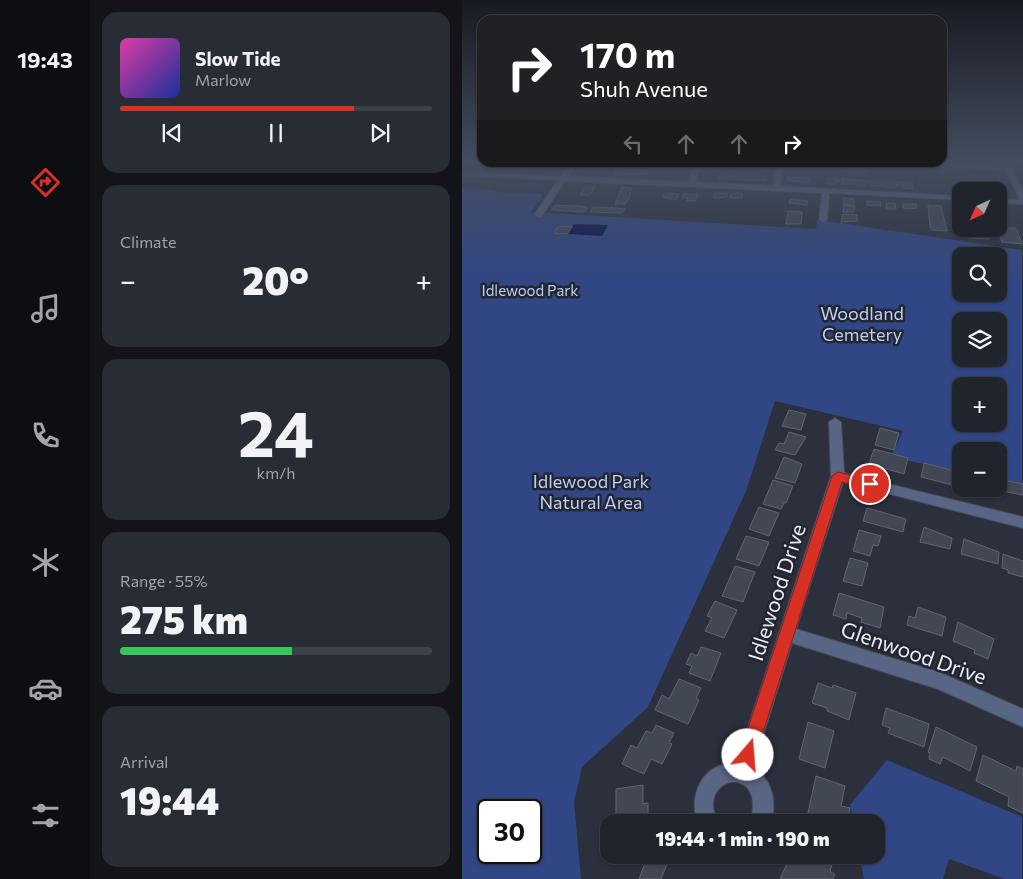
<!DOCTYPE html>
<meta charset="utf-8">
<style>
:root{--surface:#20242d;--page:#282c35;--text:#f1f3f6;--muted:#a2a4aa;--line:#3d4149;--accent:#d93025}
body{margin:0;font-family:Commissioner,sans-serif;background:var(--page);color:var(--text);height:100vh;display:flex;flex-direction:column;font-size:19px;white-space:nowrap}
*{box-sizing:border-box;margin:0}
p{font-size:16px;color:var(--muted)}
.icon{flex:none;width:28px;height:28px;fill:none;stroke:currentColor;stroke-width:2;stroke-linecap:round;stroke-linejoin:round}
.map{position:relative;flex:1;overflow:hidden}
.details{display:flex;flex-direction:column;gap:12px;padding:12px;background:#121419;width:372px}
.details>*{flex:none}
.banner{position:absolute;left:15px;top:15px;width:470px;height:152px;border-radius:15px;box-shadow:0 1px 4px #0004,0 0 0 1px var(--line);background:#202124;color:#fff;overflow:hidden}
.needle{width:32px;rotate:225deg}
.fabs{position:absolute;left:490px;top:182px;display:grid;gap:10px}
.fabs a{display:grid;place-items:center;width:55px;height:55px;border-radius:10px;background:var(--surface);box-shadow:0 1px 4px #0004,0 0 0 1px var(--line);font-size:25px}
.speed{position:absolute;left:15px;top:799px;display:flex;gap:10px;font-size:25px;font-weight:700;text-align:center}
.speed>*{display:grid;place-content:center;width:65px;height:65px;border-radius:50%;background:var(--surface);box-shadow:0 1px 4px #0004,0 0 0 1px var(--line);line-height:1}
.speed .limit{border:2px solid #111;border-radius:8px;background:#fff;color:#111}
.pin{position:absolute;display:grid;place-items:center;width:42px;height:42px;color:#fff;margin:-21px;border:2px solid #fff;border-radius:50%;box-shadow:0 1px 5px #0007}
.me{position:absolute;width:55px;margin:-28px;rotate:18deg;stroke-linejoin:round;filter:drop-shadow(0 0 4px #0008)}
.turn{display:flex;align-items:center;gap:18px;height:105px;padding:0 20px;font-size:22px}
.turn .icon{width:65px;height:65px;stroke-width:2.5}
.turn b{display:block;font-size:35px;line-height:42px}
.lanes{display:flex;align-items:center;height:48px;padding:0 20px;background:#0003;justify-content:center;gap:25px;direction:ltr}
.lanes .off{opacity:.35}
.big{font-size:38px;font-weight:800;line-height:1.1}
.details .tile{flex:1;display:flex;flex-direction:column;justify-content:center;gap:8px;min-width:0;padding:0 18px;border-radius:15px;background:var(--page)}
.details .dial{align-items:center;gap:0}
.dial b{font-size:65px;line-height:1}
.song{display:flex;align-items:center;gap:15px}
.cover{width:60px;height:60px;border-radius:8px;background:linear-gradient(135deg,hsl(320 70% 55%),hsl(230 70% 35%))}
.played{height:5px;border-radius:2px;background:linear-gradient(90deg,var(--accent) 75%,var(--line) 75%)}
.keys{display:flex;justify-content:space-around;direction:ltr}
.heat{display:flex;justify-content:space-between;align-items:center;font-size:28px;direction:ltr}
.charge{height:8px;border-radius:4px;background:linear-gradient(90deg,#34c759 55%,var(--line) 0)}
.trip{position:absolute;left:138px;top:814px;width:285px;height:50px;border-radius:15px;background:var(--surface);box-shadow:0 1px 4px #0004,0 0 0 1px var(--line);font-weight:800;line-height:50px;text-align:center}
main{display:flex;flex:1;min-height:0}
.tab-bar{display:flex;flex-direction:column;width:90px;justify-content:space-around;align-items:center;background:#0d0e12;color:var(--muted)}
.tab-bar .icon{width:35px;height:35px}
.tab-bar .on{color:var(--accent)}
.tab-bar b{font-size:22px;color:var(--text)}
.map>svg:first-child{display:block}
.green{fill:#314685;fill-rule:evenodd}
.water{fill:#070f4e}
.building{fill:#424754;stroke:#606572}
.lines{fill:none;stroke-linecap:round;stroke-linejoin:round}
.minor-casing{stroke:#464b56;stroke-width:2}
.minor{fill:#596584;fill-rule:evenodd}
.route{fill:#d93025;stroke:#8d1f18}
.labels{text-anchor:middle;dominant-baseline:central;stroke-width:5;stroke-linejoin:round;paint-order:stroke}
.far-park-label{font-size:15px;fill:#bfcef5;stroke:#222631}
.park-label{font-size:18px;fill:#bfcef5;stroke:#222631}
.near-street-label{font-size:21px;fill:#eceff7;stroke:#222631}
</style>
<main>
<nav class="tab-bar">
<b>19:43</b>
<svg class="icon on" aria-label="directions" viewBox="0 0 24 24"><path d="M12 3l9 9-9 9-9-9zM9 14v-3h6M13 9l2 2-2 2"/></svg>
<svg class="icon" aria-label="music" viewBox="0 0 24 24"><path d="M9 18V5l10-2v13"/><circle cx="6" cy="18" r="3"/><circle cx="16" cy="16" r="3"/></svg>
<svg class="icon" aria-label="phone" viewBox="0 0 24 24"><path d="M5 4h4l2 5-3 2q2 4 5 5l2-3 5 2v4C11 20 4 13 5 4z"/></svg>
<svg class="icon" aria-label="climate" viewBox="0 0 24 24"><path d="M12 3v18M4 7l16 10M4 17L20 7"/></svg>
<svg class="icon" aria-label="car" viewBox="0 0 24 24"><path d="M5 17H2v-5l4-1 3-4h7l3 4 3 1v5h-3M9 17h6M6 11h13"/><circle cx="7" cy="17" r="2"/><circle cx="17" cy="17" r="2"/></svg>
<svg class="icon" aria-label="filters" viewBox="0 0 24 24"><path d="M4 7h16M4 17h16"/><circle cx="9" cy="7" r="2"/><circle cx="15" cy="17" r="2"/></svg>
</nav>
<section class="details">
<div class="tile">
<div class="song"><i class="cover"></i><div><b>Slow Tide</b><p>Marlow</p></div></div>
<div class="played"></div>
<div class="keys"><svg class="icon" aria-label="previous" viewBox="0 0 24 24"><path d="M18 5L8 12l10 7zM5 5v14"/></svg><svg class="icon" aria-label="pause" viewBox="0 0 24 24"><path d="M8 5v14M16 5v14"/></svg><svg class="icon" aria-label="next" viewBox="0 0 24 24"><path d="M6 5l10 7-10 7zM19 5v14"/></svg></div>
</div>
<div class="tile"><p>Climate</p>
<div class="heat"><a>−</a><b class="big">20°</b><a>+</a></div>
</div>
<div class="tile dial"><b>24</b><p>km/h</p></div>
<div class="tile"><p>Range · 55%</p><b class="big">275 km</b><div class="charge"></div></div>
<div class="tile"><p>Arrival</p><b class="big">19:44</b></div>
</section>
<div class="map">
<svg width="561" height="879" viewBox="0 0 561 879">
<rect width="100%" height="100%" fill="#2b303c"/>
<!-- green -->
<path class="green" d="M0 188H17L34 192 81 194 69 212 354 229 355 221 371 222 560 250V485L536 480V451H499V472L429 457 441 431 313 401 284 491 186 707 120 767 112 802 119 879H0ZM499 256H536V294H499ZM499 321H536V359H499ZM499 386H536V424H499ZM26 810H69V852H26Z
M425 760 560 817V879H543L487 859 481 879H402L398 855H414V822H392L388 805Z"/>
<!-- water -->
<path class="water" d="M112 224 146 225 140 236 105 234Z"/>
<!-- building -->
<path class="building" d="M379 162 386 163 391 166 380 168 372 163Z
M334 163 350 164 349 169 334 168Z
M154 168H166L162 174 151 173Z
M391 168H396L405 170 401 173 386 172Z
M167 169 174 170 187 171 185 174H164Z
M257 175 282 176H305L304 180H282L256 178Z
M325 177 348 178V183L325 180Z
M365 178 377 179V182L374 181V184H365Z
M380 178 394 181V184H379Z
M394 180 407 181V183H404V186L394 185Z
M424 180 437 182V185H434V188L424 187Z
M409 181H422V186H409Z
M438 182 451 183V189L442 188Z
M124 186H133L128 195H118Z
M500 186H513L514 190 501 191Z
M530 186H538L542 194 532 191Z
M160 187 170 188 167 192H169L168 197 163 204H153Z
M202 193H207L217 194 214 200 200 197Z
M253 193H266L265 197 257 198H251Z
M274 193 281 194 280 198H268L269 194Z
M222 194H236L233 201H225L226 198 220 197Z
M381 198 392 199V206L382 205Z
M328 199 346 201 345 205 327 203Z
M405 201 419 202V206L405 205Z
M424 203H433L434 209H425Z
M441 204H454L455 208 446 209 441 208Z
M93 205 115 206 125 207 122 212 89 210Z
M382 205 392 206 393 210 391 212H381Z
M466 205 479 206 485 231 470 230 468 227Z
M131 207 155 208 163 209 160 213 128 212Z
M326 211 340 212 339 224H324Z
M381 214 395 215V221L379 222Z
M536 216 539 217 542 224H540V228H554L560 244 540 242 535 229Z
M97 226 110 227 105 234 92 233Z
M504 229H523L527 239 507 238Z
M327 410 344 414 339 430 320 426Z
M418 428 437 433 432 450 413 445Z
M327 432 344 437 333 455 313 450 317 443 322 444Z
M412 449 446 458 442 474 407 464Z
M322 457 340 464 333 483 313 478Z
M462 463 493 471 491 485 459 477Z
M536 479 561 484V495L535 490Z
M311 480 331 486 324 503H322L319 509 301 504Z
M297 507 317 513 307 536 287 529Z
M405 508 444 519 441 532 401 521Z
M462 527 490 538 488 549 458 542Z
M397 530 419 536 416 546 411 545 408 556 391 551Z
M284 536 307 542 297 566 274 559Z
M502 539 537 552 536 564 499 554Z
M541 554 561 561V577L546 573V570L540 568Z
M388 558 406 563 400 586 381 581Z
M273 566 293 572 281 602 260 596Z
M377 593 422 607 418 628 399 622 400 618 385 613 384 619 371 615Z
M253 601 275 610 262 638 243 631 250 618 245 616Z
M456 607 484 617 480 636 445 625 447 616 453 618Z
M496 622 532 639 526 659 512 653 513 650 491 641Z
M239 647 259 653 248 681 227 673 230 666 224 664 229 653 235 656Z
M217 679 239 688 234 698 237 700 226 724 193 710 200 695 207 699Z
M356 683 370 688 371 685 394 693 387 720 365 711V708L350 703Z
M424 708 467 724 462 747 426 733 428 728 420 725Z
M346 722 372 731 363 768 337 759Z
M194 725 212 733 207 743 210 744 200 764 189 759 182 774 160 764 169 745 175 748 184 731 190 733Z
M474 727 515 747 508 771 481 757 478 764 467 759 468 753 466 752Z
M521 755 554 771 555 766 561 769V813L546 806 547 797 514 781Z
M354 776 383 786 379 806 388 808 385 822H344Z
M181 785V804L186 803V822H154V789Z
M186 855H197L207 859 199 879H177Z
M329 855H366L363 861 370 865 368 871 373 875 371 879H318Z"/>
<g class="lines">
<!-- minor casing -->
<g class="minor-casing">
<path id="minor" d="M108 162H115L106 176 226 182 234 162H241L233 182 311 186 316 162H323L318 186 499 196V200L367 193 365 220 361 222 357 220 360 193 103 181 79 217H76L72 215 96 180 0 176V172L99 176Z
M412 162H464L542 167V162H546L561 190V204L536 203V199L558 200 544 171Z
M373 418 379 422 382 473 561 517V528L381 482 334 629 479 673 561 709V727L476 689 330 643 291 768C310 778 316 804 308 822H288C304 771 249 772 251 807 252 812 254 818 255 822H235C227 794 240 763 274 763L369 476 367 422Z"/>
</g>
<!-- minor -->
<use href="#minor" class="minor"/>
</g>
<!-- sky -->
<linearGradient id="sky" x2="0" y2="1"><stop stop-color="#181a21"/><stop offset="0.57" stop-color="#444e61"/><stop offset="1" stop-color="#444e61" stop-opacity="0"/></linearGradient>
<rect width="561" height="284" fill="url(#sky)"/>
<!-- route -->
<path class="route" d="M376 472 412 481 414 484 412 488 408 489 380 482 294 755 292 761 286 763 280 761 277 755 370 476Z"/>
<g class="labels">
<!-- far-park labels -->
<g class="far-park-label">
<text x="68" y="290">Idlewood Park</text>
</g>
<!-- park labels -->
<g class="park-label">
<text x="400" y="313">Woodland<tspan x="400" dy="21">Cemetery</tspan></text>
<text x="129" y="481">Idlewood Park<tspan x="129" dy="21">Natural Area</tspan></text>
</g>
<!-- near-street labels -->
<g class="near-street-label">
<text transform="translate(314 592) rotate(-72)">Idlewood Drive</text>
<text transform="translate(452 652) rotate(19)">Glenwood Drive</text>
</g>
</g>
</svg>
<div class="fabs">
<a><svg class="needle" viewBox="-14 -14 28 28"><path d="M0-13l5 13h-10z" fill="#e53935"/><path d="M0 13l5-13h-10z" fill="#a2a4aa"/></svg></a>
<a><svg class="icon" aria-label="search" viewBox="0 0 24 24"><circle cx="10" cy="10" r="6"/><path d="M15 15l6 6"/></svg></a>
<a><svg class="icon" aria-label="layers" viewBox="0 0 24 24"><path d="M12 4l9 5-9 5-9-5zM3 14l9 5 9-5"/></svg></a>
<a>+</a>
<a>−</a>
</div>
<div class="speed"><div class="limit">30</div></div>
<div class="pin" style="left:408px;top:484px;background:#d93025"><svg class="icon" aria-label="arrive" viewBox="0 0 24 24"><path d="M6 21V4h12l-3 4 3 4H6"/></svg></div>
<svg class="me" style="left:286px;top:755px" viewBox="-20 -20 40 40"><circle r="19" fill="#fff"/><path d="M0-13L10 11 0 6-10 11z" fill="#d93025"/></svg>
<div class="trip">19:44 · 1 min · 190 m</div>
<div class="banner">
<div class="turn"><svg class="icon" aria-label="right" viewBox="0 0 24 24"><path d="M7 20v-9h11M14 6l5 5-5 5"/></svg><div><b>170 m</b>Shuh Avenue</div></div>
<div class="lanes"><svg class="icon off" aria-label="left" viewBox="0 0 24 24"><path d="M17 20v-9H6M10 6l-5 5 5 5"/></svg><svg class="icon off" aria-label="ahead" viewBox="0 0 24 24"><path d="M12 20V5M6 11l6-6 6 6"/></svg><svg class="icon off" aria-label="ahead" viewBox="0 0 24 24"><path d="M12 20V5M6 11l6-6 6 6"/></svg><svg class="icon" aria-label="right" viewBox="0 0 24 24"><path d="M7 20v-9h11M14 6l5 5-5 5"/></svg></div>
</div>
</div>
</main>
